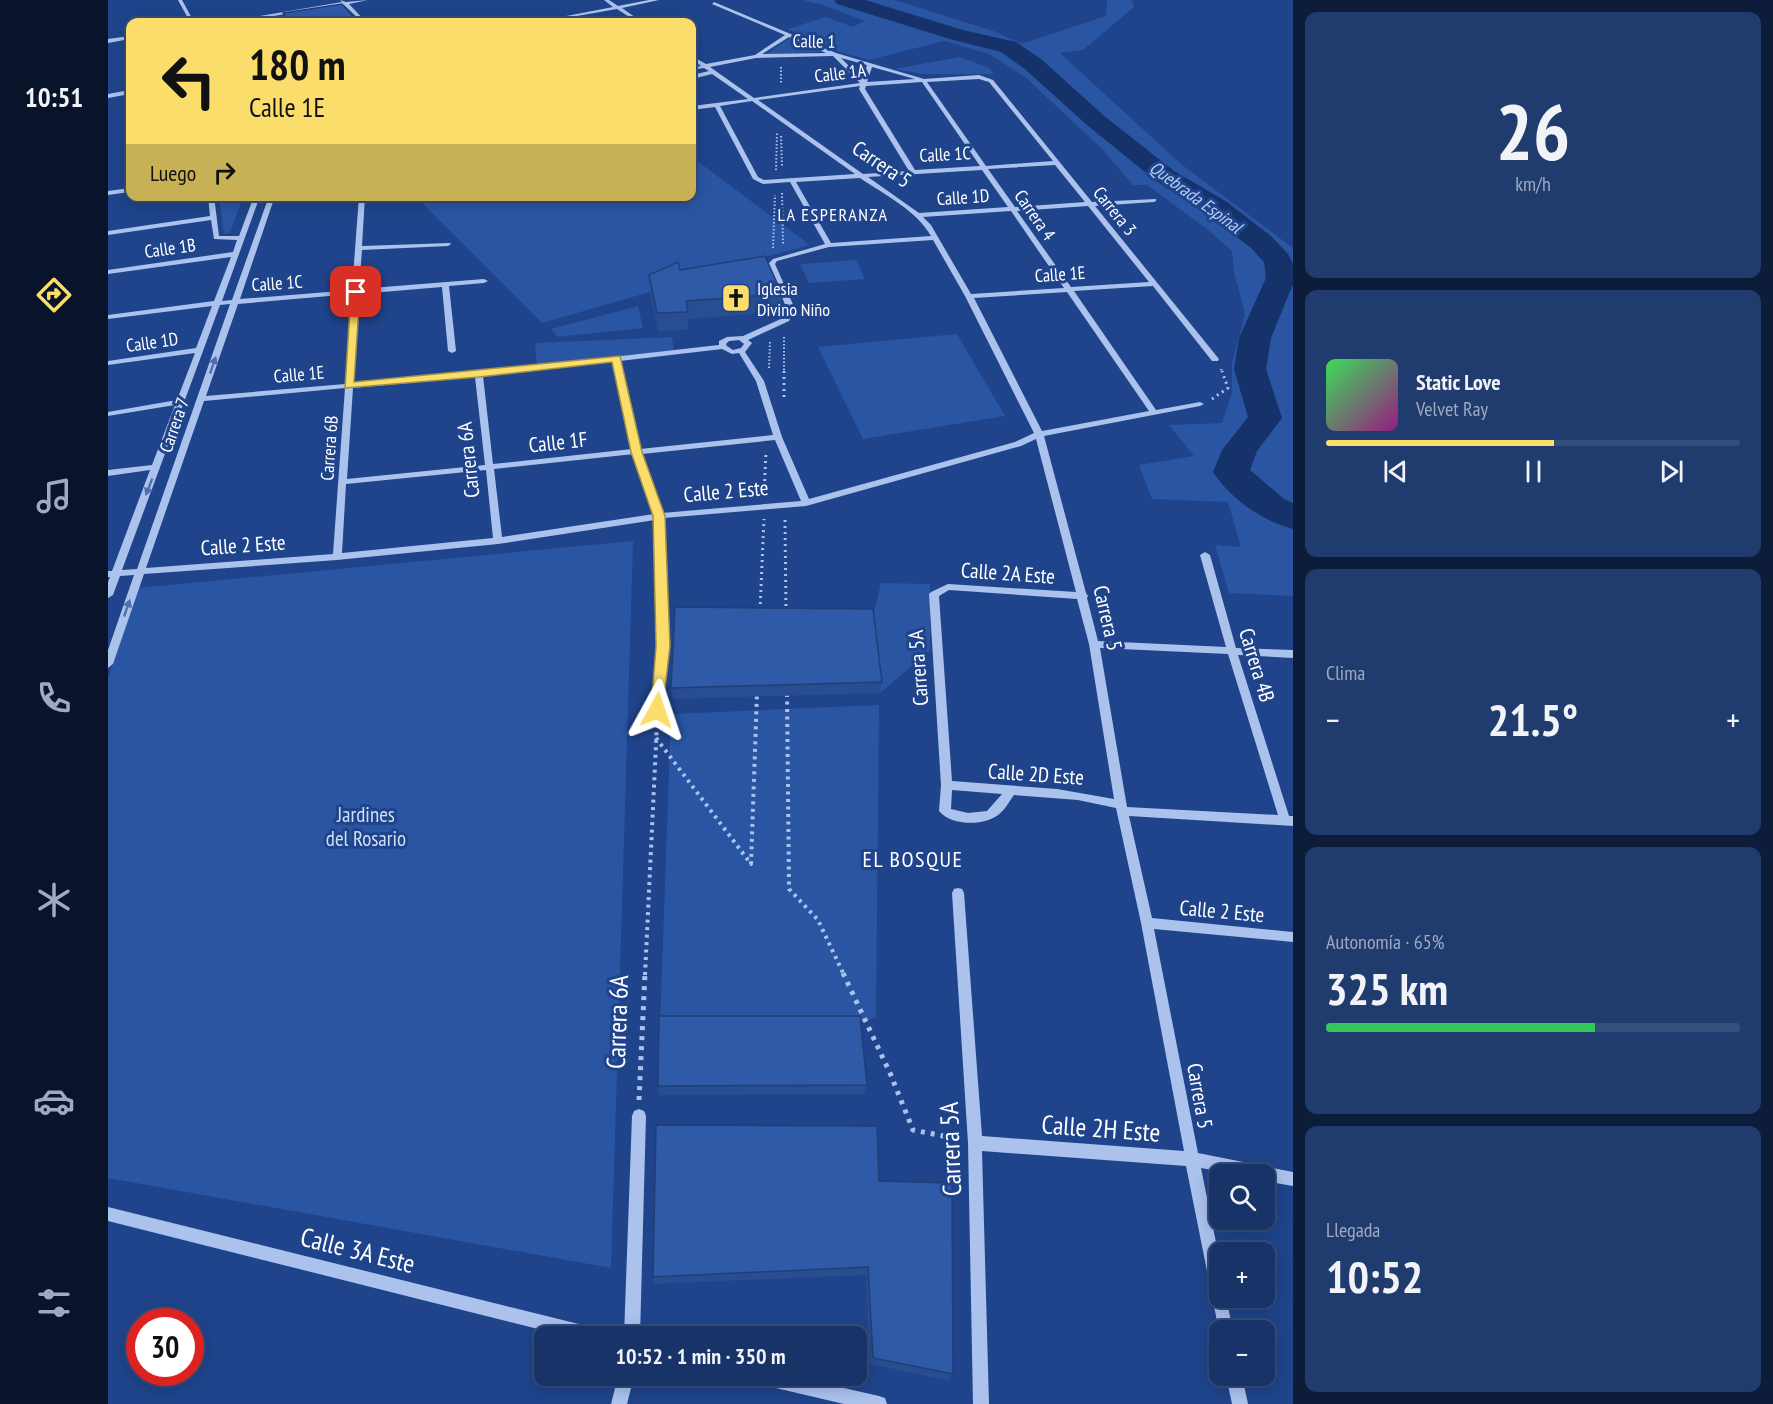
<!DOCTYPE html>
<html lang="es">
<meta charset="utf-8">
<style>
:root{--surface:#173368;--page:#203b6e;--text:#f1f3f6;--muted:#9eaac0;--line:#364e7c;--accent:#fadd6b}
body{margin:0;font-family:"PT Sans Narrow",sans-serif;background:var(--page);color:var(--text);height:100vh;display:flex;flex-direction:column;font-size:22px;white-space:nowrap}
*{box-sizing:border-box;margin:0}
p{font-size:20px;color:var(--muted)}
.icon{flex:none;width:33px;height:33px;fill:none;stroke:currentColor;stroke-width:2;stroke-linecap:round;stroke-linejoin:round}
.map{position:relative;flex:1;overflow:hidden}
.panel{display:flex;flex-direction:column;gap:12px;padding:12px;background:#0d1c39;width:480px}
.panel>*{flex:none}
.hud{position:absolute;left:18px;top:18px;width:570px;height:183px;border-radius:12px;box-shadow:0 3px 15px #0003,0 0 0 2px var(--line);background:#fadd6b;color:#111;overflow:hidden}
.fabs{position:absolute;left:1101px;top:1164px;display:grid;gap:12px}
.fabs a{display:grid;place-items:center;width:66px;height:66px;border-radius:12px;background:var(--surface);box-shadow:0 3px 15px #0003,0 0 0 2px var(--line);font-size:30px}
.speed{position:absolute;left:18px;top:1308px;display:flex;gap:12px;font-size:30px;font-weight:700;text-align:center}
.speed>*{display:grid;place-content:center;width:78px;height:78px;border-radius:50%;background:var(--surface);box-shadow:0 3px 15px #0003,0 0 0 2px var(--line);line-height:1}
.speed .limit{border:9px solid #d22;background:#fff;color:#111}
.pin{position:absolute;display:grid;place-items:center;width:51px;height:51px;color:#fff;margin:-26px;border-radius:12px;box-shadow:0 3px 9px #0006}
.me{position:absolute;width:66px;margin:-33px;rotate:5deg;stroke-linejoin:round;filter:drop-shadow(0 0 4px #0008)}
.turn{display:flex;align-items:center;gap:21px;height:126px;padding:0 24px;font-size:27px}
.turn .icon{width:78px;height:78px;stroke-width:2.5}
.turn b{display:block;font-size:42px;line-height:51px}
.then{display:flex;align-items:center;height:57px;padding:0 24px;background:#0003;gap:12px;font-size:22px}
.big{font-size:45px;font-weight:700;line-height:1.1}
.panel .card{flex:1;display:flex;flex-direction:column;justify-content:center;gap:9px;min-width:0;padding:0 21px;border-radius:12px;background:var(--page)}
.panel .dial{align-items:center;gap:0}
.dial b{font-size:78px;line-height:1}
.song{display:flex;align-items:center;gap:18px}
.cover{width:72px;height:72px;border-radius:9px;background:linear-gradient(135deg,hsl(130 70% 55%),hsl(310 70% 35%))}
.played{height:6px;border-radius:3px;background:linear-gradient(90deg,var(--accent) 55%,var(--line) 55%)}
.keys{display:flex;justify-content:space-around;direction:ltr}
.heat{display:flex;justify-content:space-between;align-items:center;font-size:33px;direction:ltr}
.charge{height:9px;border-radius:4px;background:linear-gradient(90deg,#34c759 65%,var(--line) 0)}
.trip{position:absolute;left:426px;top:1326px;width:333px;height:60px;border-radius:12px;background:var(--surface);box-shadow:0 3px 15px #0003,0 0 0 2px var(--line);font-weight:700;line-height:60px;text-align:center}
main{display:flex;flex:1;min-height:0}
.tabs{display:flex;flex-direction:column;width:108px;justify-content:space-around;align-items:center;background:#09142a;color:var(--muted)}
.tabs .icon{width:42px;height:42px}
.tabs .active{color:var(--accent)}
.tabs b{font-size:27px;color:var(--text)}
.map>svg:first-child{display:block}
.green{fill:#2955a3}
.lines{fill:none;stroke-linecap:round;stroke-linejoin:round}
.river{fill:#15326a;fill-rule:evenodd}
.path-far3{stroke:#abc2ec;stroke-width:2;stroke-dasharray:1.5 2;stroke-linecap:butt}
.path-far2{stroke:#abc2ec;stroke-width:3;stroke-dasharray:2 4;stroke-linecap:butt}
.path-far1{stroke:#abc2ec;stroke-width:4;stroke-dasharray:3 4.5;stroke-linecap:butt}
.path{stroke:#abc2ec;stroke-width:5;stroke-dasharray:4 6;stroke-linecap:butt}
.minor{fill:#abc2ec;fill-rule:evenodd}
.wall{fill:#284d90}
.building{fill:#2f5aa8;stroke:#213f76;stroke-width:1.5}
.oneway{fill:#5070ad}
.route{fill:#fadd6b;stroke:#a29046;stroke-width:1.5}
.labels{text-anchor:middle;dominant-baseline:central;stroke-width:6;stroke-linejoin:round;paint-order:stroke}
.far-street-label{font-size:18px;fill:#fff;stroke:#1f448b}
.far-water-label{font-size:18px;font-style:italic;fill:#b7cdf3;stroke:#1f448b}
.far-neighbourhood-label{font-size:18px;letter-spacing:1.5px;fill:#fff;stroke:#1f448b}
.far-poi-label{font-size:18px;fill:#fff;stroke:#1f448b;text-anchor:start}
.street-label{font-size:21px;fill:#fff;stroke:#1f448b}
.park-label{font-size:21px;fill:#d0dff8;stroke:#1f448b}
.neighbourhood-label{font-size:22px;letter-spacing:1.5px;fill:#fff;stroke:#1f448b}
.near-street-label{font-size:26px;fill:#fff;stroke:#1f448b}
</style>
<main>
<nav class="tabs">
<b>10:51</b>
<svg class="icon active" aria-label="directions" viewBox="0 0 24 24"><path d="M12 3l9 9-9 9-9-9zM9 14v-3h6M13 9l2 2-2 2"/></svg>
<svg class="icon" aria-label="music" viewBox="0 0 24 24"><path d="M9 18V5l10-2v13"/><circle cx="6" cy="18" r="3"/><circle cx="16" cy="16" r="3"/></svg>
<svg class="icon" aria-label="phone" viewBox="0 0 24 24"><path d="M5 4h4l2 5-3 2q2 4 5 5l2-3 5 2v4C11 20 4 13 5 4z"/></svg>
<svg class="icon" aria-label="climate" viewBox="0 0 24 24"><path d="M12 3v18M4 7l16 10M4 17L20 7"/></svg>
<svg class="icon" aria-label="car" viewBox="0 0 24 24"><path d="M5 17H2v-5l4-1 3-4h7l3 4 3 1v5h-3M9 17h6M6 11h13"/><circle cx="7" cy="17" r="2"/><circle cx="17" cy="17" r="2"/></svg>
<svg class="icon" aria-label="filters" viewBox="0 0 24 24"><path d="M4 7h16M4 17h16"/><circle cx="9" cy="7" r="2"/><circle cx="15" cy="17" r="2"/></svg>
</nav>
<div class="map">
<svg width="1185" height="1404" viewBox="0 0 1185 1404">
<rect width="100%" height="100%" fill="#1f448b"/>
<!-- green -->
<path class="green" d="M695 0H787L888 32 913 44 998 16 999 0H1024L1026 7 975 50 952 53 1073 164 1185 248V596L1121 593 1107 545 1133 547 1120 502 1044 499 1031 465 1086 456 1061 425 1114 423 1124 393V363L1137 314 1126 272 1124 251 1099 229 1039 185H1025L994 149 917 77 881 54 836 41 761 60 732 52 680 29 718 17 745 27 756 21 718 6Z
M683 37 713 52 658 54Z
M852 57 881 68 886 74H816L786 69Z
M584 157 702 245 571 280 542 292 434 323 308 197 584 196Z
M111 197H135L122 233 116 234Z
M748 260 757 279 701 283 692 264Z
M530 306 535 328 449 337 443 329Z
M849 334 897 416 755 439 710 347Z
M564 337 566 350 429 366 427 343Z
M525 541 503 1268 0 1178V679L29 588Z
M773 583 822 584V650L772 693 764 620Z
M771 705 768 1017 749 1025 552 1026 563 714Z"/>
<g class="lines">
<!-- river -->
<path class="river" d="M726 0H757L855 30 908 42 933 59 995 115 1066 171 1119 202 1163 236 1180 254 1185 264V284L1163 338 1158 369 1174 418 1149 451 1142 470 1176 499 1185 503V529C1154 521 1123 499 1105 472L1114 450 1140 417 1126 369 1131 338 1158 278 1156 262 1143 248 1099 214 1048 181 979 125 917 69 893 52 842 39 729 4Z"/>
<!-- path-far3 -->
<path class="path-far3" d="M673 67V83
M673 136 674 167
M668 170 669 132
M674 193 675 245
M665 248 667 195
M676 337V372
M661 368 662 342
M1113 369 1114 372"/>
<!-- path-far2 -->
<path class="path-far2" d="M676 371V401
M1104 399 1120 388 1114 371
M656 493 658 453
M677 520 678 611
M652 610 656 519"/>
<!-- path-far1 -->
<path class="path-far1" d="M679 694 681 889 710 920 736 975
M548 738 643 864 649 693
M537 975 549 724"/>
<!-- path -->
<path class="path" d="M735 973 782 1073 805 1130 850 1139
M531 1100 537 973"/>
<!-- minor -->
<path class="minor" d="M70 0H74L86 22H82Z
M232 0 238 2 260 0 241 4 258 22H254L236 5 126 22H117L234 2Z
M496 0H501L510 6 541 0H551L514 8 534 22H529L509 9 435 22H427L505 7Z
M606 2 728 53 816 79 871 75 885 80 984 202 1048 199V201L1046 202 987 206 1111 359 1110 361H1104L1045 286 966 291 1048 410 1092 402 1096 404 1092 406 936 436 978 593 980 596 979 598 990 641 1118 647 1092 555 1097 552 1102 555 1128 648 1185 650V658L1130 655 1181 816H1185V826L1021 816 1044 918 1185 932V942L1046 929 1090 1153 1185 1172V1186L1156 1181V1174H1126L1093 1168 1112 1262V1298H1118L1125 1330H1112V1336L1078 1166 874 1151 881 1404H865L860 1143 844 893 846 889 850 888 854 889 856 893 874 1136 1076 1151 1033 923 1008 808 970 800 906 795C901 802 895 813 887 817 872 826 842 825 831 811L833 785 821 594 823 592 840 584 968 592 928 439 913 446 698 506 556 518 560 646 555 710 550 714 545 710 550 646 547 520 390 544 229 560 36 574 5 664 0 668V650L26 575 12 576 5 595 0 598V582L2 577H0V571H4L42 470 0 476V470L44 465 67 405 0 416V412L69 400 87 353 0 365V361L88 348 104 306 0 319V315L106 301 123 257 0 274V270L125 252 129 240 106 239 103 220 0 235V231L102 216 100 196H106L111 236H131L146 196H152L114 301 124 300 161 196H167L132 299 244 290 251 196H257L254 246 342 243 343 244 340 246 254 250 251 289 376 279 380 281 376 283 341 286 348 351 344 353 340 351 334 287 251 294 245 383 371 372 611 345V341L619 337 635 336 675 318 679 309 660 264 665 259 717 244 682 182 655 184 645 179 607 107 584 110V106L640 99 604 74 584 79V75L601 71 596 68 584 70V68L593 66 584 59V56L598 64 647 55 677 35 604 4ZM681 37 718 53 654 54ZM725 56 752 83 646 98 602 67 648 58ZM733 58 759 65 754 79ZM764 67 807 79 759 82ZM871 79 881 82 945 161 878 166 819 82ZM814 82 872 166 807 170 757 89 758 86ZM752 86 751 89 801 171 755 174 650 100ZM644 101 747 174 656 180 650 177 612 106ZM947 165 977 202 907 207 880 169ZM874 170 900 207 811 213 760 177ZM752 178C777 195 808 210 823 236L723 243 688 182ZM980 206 1041 282 963 287 909 211ZM903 211 956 288 863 294 823 225 815 217ZM825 240 857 296 926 433 907 442 701 499 674 437 656 381 637 352 644 343 640 340 681 321 687 309 667 264 669 261 721 247ZM959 292 1041 411 934 431 866 298ZM244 294 237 384 98 396 130 304ZM122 304 29 569 14 570 112 305ZM631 340 636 344 633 348 625 350 619 346 618 344 621 341ZM614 349 624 354 631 353 648 381 665 435 532 449 512 361ZM505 362 524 449 385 464 375 376ZM367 377 377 465 239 479 245 388ZM237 388 225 554 38 568 96 401ZM667 440 693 501 554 513 534 454ZM526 454 546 514 394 537 386 469ZM378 470 385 538 234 553 238 484ZM841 590 969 599 981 644 1006 799 949 789 844 781 831 596ZM992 648 1120 654 1170 815 1019 807ZM844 790 894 794 879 811 860 813 843 809Z
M22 36V39L0 43V39Z
M22 90V94L0 98V94Z
M22 188V192L0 195V191Z
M531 1109 536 1111 538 1116 532 1336H516L524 1116 526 1111Z
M0 1207 487 1328 493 1330 495 1336H458L0 1221Z
M510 1376H526L519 1404H503Z
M643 1376H683L771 1396 777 1398 779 1404H736L651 1384 645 1382Z
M1118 1376H1134L1140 1404H1124Z"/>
</g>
<!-- wall -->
<path class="wall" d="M175 13 250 22H178Z
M572 270 674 294 673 312 580 319V330L550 331 542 292 541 275Z
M774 682 772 693 564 699 563 688Z
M759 1085 756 1094 551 1095 550 1086Z
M771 1181 845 1374 841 1381 762 1364 758 1275 546 1284 545 1277Z"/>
<!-- building -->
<path class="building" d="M234 4 250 22H182L175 13Z
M657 256 674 294 578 301 580 312 549 313 541 275 570 262 572 270Z
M567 607 765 609 774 682 563 688Z
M551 1016H752L759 1085 550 1086Z
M548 1125 769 1126 771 1181 844 1183 845 1374 765 1358 760 1267 545 1277Z"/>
<!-- one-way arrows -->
<defs><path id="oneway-solid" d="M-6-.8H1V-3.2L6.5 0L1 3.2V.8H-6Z" transform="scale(1.5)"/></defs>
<g class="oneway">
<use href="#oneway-solid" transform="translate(105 365) rotate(-71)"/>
<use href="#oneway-solid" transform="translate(41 487) rotate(111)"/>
<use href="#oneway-solid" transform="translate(19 608) rotate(-71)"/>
</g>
<!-- route -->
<path class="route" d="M248 290 252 292 246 382 512 356 534 452 557 516 562 646 554 714H545L543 710 548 646 545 516 523 452 504 362 371 377 237 388 243 292Z"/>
<!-- icons -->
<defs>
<g id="church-square" transform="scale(1.5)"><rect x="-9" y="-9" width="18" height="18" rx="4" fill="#fadd6b" stroke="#1f448b"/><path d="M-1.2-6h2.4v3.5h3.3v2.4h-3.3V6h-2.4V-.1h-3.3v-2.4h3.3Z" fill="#111"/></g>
</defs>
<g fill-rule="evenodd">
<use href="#church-square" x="628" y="298"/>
</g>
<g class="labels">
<!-- far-street labels -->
<g class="far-street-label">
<text transform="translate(706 41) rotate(1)">Calle 1</text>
<text transform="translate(732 73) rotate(-7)">Calle 1A</text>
<text transform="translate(837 154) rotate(-3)">Calle 1C</text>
<text transform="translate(855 197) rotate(-4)">Calle 1D</text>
<text transform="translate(1007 211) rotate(51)">Carrera 3</text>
<text transform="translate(927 215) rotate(55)">Carrera 4</text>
<text transform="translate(62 248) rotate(-8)">Calle 1B</text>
<text transform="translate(952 274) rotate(-4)">Calle 1E</text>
<text transform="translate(169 283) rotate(-4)">Calle 1C</text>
<text transform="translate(44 342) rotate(-8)">Calle 1D</text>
<text transform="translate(191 374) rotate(-5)">Calle 1E</text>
<text transform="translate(66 425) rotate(-71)">Carrera 7</text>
<text transform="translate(221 448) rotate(-86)">Carrera 6B</text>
</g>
<!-- far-water labels -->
<g class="far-water-label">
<text transform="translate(1088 197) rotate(36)">Quebrada Espinal</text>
</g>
<!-- far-neighbourhood labels -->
<g class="far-neighbourhood-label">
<text x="725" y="214">LA ESPERANZA</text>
</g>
<!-- far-poi labels -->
<g class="far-poi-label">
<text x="649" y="288">Iglesia<tspan x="649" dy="21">Divino Niño</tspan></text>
</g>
<!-- street labels -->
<g class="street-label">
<text transform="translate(774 164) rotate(34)">Carrera 5</text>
<text transform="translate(450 442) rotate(-6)">Calle 1F</text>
<text transform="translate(360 460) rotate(-96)">Carrera 6A</text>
<text transform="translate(618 491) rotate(-5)">Calle 2 Este</text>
<text transform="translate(135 545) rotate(-4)">Calle 2 Este</text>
<text transform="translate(900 573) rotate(4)">Calle 2A Este</text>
<text transform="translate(1000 618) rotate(77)">Carrera 5</text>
<text transform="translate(1149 665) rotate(73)">Carrera 4B</text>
<text transform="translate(810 668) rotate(-94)">Carrera 5A</text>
<text transform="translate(928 774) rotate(4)">Calle 2D Este</text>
<text transform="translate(1114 911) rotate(5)">Calle 2 Este</text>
<text transform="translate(1092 1096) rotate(80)">Carrera 5</text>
</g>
<!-- park labels -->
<g class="park-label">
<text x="258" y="814">Jardines<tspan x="258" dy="24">del Rosario</tspan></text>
</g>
<!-- neighbourhood labels -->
<g class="neighbourhood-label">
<text x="805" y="859">EL BOSQUE</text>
</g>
<!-- near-street labels -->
<g class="near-street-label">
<text transform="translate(509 1022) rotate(-88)">Carrera 6A</text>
<text transform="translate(993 1128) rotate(4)">Calle 2H Este</text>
<text transform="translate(842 1149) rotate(-92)">Carrera 5A</text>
<text transform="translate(250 1250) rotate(14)">Calle 3A Este</text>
</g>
</g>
</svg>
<div class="fabs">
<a><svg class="icon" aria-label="search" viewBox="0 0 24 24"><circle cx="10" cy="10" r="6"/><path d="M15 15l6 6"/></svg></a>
<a>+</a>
<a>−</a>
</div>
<div class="speed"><div class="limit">30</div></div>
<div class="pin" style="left:248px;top:292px;background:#d93025"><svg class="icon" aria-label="arrive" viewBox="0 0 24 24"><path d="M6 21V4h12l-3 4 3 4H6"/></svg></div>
<svg class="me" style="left:549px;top:710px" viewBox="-20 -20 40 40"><path d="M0-17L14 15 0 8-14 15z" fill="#fadd6b" stroke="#fff" stroke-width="4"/></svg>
<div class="trip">10:52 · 1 min · 350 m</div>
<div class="hud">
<div class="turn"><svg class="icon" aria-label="left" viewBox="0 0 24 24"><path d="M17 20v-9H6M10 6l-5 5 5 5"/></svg><div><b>180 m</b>Calle 1E</div></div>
<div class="then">Luego<svg class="icon" aria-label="right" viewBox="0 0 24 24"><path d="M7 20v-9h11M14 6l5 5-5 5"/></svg></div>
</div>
</div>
<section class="panel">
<div class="card dial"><b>26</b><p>km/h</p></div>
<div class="card">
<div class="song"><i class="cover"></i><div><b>Static Love</b><p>Velvet Ray</p></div></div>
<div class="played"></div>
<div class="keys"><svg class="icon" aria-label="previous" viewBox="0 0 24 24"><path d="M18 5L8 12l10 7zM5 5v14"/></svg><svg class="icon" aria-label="pause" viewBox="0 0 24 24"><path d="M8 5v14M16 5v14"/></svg><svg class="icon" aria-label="next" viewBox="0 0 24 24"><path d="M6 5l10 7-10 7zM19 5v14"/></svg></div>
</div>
<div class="card"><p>Clima</p>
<div class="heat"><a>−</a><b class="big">21.5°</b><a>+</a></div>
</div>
<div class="card"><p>Autonomía · 65%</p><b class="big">325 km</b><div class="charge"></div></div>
<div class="card"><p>Llegada</p><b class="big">10:52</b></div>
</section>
</main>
